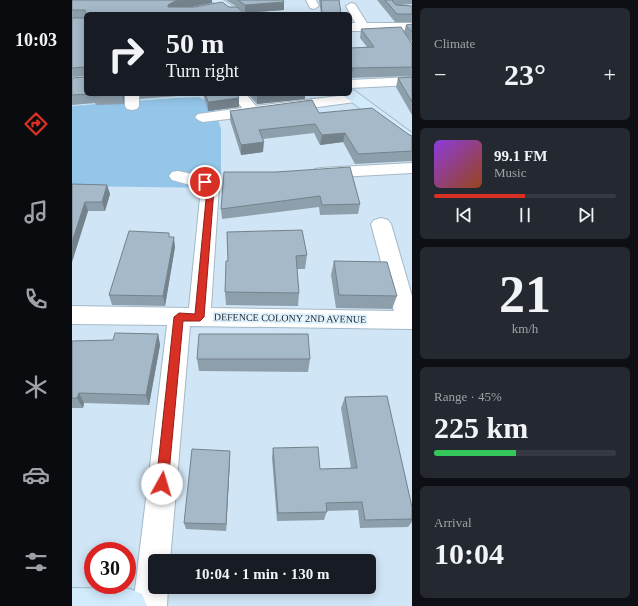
<!DOCTYPE html>
<meta charset="utf-8">
<style>
:root{--surface:#171b24;--page:#242831;--text:#f1f3f6;--muted:#9ea1a6;--line:#363941;--accent:#d93025}
body{margin:0;font-family:"Times New Roman",serif;background:var(--page);color:var(--text);height:100vh;display:flex;flex-direction:column;font-size:15px;white-space:nowrap}
*{box-sizing:border-box;margin:0}
p{font-size:13px;color:var(--muted)}
.icon{flex:none;width:22px;height:22px;fill:none;stroke:currentColor;stroke-width:2;stroke-linecap:round;stroke-linejoin:round}
.map{position:relative;flex:1;overflow:hidden}
.side{display:flex;flex-direction:column;gap:8px;padding:8px;background:#0d0f14;width:226px}
.side>*{flex:none}
.top-card{position:absolute;left:12px;top:12px;width:268px;height:84px;border-radius:6px;box-shadow:0 2px 10px #0003;background:#171b24;color:var(--text);overflow:hidden}
.speed{position:absolute;left:12px;top:542px;display:flex;gap:8px;font-size:20px;font-weight:700;text-align:center}
.speed>*{display:grid;place-content:center;width:52px;height:52px;border-radius:50%;background:var(--surface);box-shadow:0 2px 10px #0003;line-height:1}
.speed .limit{border:6px solid #d22;background:#fff;color:#111}
.pin{position:absolute;display:grid;place-items:center;width:34px;height:34px;color:#fff;margin:-17px;border:2px solid #fff;border-radius:50%;box-shadow:0 1px 4px #0007}
.me{position:absolute;width:44px;margin:-22px;rotate:6deg;stroke-linejoin:round;filter:drop-shadow(0 0 3px #0008)}
.turn{display:flex;align-items:center;gap:14px;height:84px;padding:0 16px;font-size:18px}
.turn .icon{width:52px;height:52px;stroke-width:2.5}
.turn b{display:block;font-size:28px;line-height:34px}
.big{font-size:30px;font-weight:600;line-height:1.1}
.side .card{flex:1;display:flex;flex-direction:column;justify-content:center;gap:6px;min-width:0;padding:0 14px;border-radius:6px;background:var(--page)}
.side .dial{align-items:center;gap:0}
.dial b{font-size:52px;line-height:1}
.song{display:flex;align-items:center;gap:12px}
.cover{width:48px;height:48px;border-radius:6px;background:linear-gradient(135deg,hsl(270 70% 55%),hsl(20 70% 35%))}
.played{height:4px;border-radius:2px;background:linear-gradient(90deg,var(--accent) 50%,var(--line) 50%)}
.keys{display:flex;justify-content:space-around;direction:ltr}
.heat{display:flex;justify-content:space-between;align-items:center;font-size:22px;direction:ltr}
.charge{height:6px;border-radius:3px;background:linear-gradient(90deg,#34c759 45%,var(--line) 0)}
.trip{position:absolute;left:76px;top:554px;width:228px;height:40px;border-radius:6px;background:var(--surface);box-shadow:0 2px 10px #0003;font-weight:600;line-height:40px;text-align:center}
main{display:flex;flex:1;min-height:0}
.tabs{display:flex;flex-direction:column;width:72px;justify-content:space-around;align-items:center;background:#090b0e;color:var(--muted)}
.tabs .icon{width:28px;height:28px}
.tabs .active{color:var(--accent)}
.tabs b{font-size:18px;color:var(--text)}
.map>svg:first-child{display:block}
.green{fill:#94c6e9}
.lines{fill:none;stroke-linecap:round;stroke-linejoin:round}
.street-casing{stroke:#a4b9c8;stroke-width:2}
.secondary-casing{stroke:#a4b9c8;stroke-width:2}
.street{fill:#fff;fill-rule:evenodd}
.secondary{fill:#d2ecfd;fill-rule:evenodd}
.wall{fill:#8e9fac}
.shaded-wall{fill:#74828c}
.building{fill:#a5b9c8;stroke:#74828c}
.route{fill:#d93025;stroke:#8d1f18}
.labels{text-anchor:middle;dominant-baseline:central;stroke-width:4;stroke-linejoin:round;paint-order:stroke}
.street-label{font-size:10px;fill:#1f272d;stroke:#e0f2fe}
</style>
<main>
<nav class="tabs">
<b>10:03</b>
<svg class="icon active" aria-label="directions" viewBox="0 0 24 24"><path d="M12 3l9 9-9 9-9-9zM9 14v-3h6M13 9l2 2-2 2"/></svg>
<svg class="icon" aria-label="music" viewBox="0 0 24 24"><path d="M9 18V5l10-2v13"/><circle cx="6" cy="18" r="3"/><circle cx="16" cy="16" r="3"/></svg>
<svg class="icon" aria-label="phone" viewBox="0 0 24 24"><path d="M5 4h4l2 5-3 2q2 4 5 5l2-3 5 2v4C11 20 4 13 5 4z"/></svg>
<svg class="icon" aria-label="climate" viewBox="0 0 24 24"><path d="M12 3v18M4 7l16 10M4 17L20 7"/></svg>
<svg class="icon" aria-label="car" viewBox="0 0 24 24"><path d="M5 17H2v-5l4-1 3-4h7l3 4 3 1v5h-3M9 17h6M6 11h13"/><circle cx="7" cy="17" r="2"/><circle cx="17" cy="17" r="2"/></svg>
<svg class="icon" aria-label="filters" viewBox="0 0 24 24"><path d="M4 7h16M4 17h16"/><circle cx="9" cy="7" r="2"/><circle cx="15" cy="17" r="2"/></svg>
</nav>
<div class="map">
<svg width="340" height="606" viewBox="0 0 340 606">
<rect width="100%" height="100%" fill="#d0e5f5"/>
<!-- green -->
<path class="green" d="M127 97 141 104 149 129V188L0 186V106L102 98Z"/>
<g class="lines">
<!-- street casing -->
<g class="street-casing">
<path id="street" d="M234 0H244L247 6 242 9 238 8Z
M279 3 283 4 295 23H340V31H278V23H283L274 6Z
M340 77V85L278 88V80Z
M53 94H67V106L65 109 60 110 55 109 53 106Z
M160 94H174L184 106 283 94 288 95 290 98 288 101 283 102 181 116 131 122 126 120 123 117 126 114 170 108Z
M340 163V173L249 178 243 177 240 173 243 169 249 168Z
M106 171 139 178 147 186 139 308 322 311 299 224 302 220 309 218 316 220 319 224 340 296V329L118 326 98 561H83V587H96L95 606H61L95 325 0 324V306L117 308 129 188 100 180 97 176 100 172Z"/>
</g>
<!-- secondary casing -->
<g class="secondary-casing">
<path id="secondary" d="M138 0H151L172 14H158Z
M278 90 283 91 340 133V145L334 143 273 97 271 94H278Z
M0 588 58 589 70 594 75 606H0Z"/>
</g>
<!-- street -->
<use href="#street" class="street"/>
<!-- secondary -->
<use href="#secondary" class="secondary"/>
</g>
<!-- wall -->
<path class="wall" d="M0 0H140V3L118 7H165L154 0H211L212 10 173 13 166 8 14 94H52V104L24 105 23 103 0 105V78L13 77V76L0 77Z
M247 0H267L269 14H249Z
M305 0H340V4L329 5 340 6V22H323Z
M334 25 340 32V42L335 36 340 44V76L278 78V48L295 47 288 38 289 29 332 32Z
M340 77V115L324 87 326 78Z
M67 94H165L167 107 136 111 131 94 68 99Z
M176 94H233V99L185 104Z
M158 111 247 113 336 134 340 136V161L283 164 271 142 248 145 242 133 191 139V152L169 155 158 120Z
M152 172 288 204 286 214 248 215 247 207 150 219 149 209Z
M0 184 35 185 38 194 33 211H16L0 262Z
M155 232 235 255 233 269H225L227 293 226 306 154 305 153 292 156 261Z
M97 237 103 247 93 306 40 305 37 295Z
M262 261 325 296 320 309 264 308 259 275Z
M86 334 88 345 77 405 12 403 11 408H0V341L41 340Z
M125 359H238L236 372 127 371Z
M273 397 340 507V522L336 527 288 528 286 510 255 511 252 520 205 521 200 458 201 448 248 469 279 468 269 408Z
M158 451V459L154 531 114 529 112 523Z"/>
<!-- shaded-wall -->
<path class="shaded-wall" d="M112 0H140V3L104 10 96 7V5L103 1Z
M212 2V10L173 13V5Z
M281 68 279 77 278 78V69Z
M50 94H52V104Z
M195 94H233V99L185 104V95Z
M167 98V107L136 111V102Z
M273 133 271 142 248 145 250 135Z
M192 142 191 152 169 155V145Z
M35 185 38 194 33 211 30 202Z
M13 202 16 211 0 262V242Z
M102 237 103 247 93 306 91 296Z
M86 334 88 345 77 405 74 395Z
M7 393 12 403 11 408 5 398Z
M158 451V459L154 531V524Z"/>
<!-- building -->
<path class="building" d="M0 0H112L103 1 96 5V7H123L150 2 157 7H165L173 14H14V94H18L0 95V78L13 77V67L0 68V18H12L14 17 13 10H0Z
M166 0H211L212 2 173 5Z
M249 0H267L269 14H250Z
M313 0H321L320 1 324 5 340 6V14H325Z
M340 24V32L334 25Z
M329 27 340 44V67L281 68 278 69V48L302 47 289 29Z
M340 77V102L326 78Z
M22 94H50L22 96Z
M133 94H165L167 98 136 102Z
M184 94H195L185 95Z
M240 100 247 113 300 108 336 134 340 136V151L286 154 273 133 250 135 243 124 187 130 192 142 169 145 158 111Z
M278 167 288 204 250 205 248 196 149 209 152 172H204Z
M0 184 35 185 30 202H13L0 242Z
M230 230 235 255 224 256 227 293 153 292 154 261H156L155 232Z
M57 231 97 233V237H102L91 296 37 295Z
M262 261 315 262 325 296 267 295Z
M43 333 86 334 74 395 7 393 5 398H0V341L41 340Z
M127 334H236L238 359H125Z
M315 396 340 507V519L293 520 290 502 254 503 255 512 206 513 201 448 246 447 248 469 285 468 273 397Z
M120 449 158 451 154 524 112 523Z"/>
<!-- route -->
<path class="route" d="M133 180 140 184 142 189 132 317 128 321H111L96 484 95 489 90 490 86 489 84 484 102 317 107 313 123 314 135 189 129 182Z"/>
<g class="labels">
<!-- street labels -->
<g class="street-label">
<text transform="translate(218 318) rotate(1)">DEFENCE COLONY 2ND AVENUE</text>
</g>
</g>
</svg>
<div class="speed"><div class="limit">30</div></div>
<div class="pin" style="left:133px;top:182px;background:#d93025"><svg class="icon" aria-label="arrive" viewBox="0 0 24 24"><path d="M6 21V4h12l-3 4 3 4H6"/></svg></div>
<svg class="me" style="left:90px;top:484px" viewBox="-20 -20 40 40"><circle r="19" fill="#fff"/><path d="M0-13L10 11 0 6-10 11z" fill="#d93025"/></svg>
<div class="trip">10:04 · 1 min · 130 m</div>
<div class="top-card">
<div class="turn"><svg class="icon" aria-label="right" viewBox="0 0 24 24"><path d="M7 20v-9h11M14 6l5 5-5 5"/></svg><div><b>50 m</b>Turn right</div></div>
</div>
</div>
<section class="side">
<div class="card"><p>Climate</p>
<div class="heat"><a>−</a><b class="big">23°</b><a>+</a></div>
</div>
<div class="card">
<div class="song"><i class="cover"></i><div><b>99.1 FM</b><p>Music</p></div></div>
<div class="played"></div>
<div class="keys"><svg class="icon" aria-label="previous" viewBox="0 0 24 24"><path d="M18 5L8 12l10 7zM5 5v14"/></svg><svg class="icon" aria-label="pause" viewBox="0 0 24 24"><path d="M8 5v14M16 5v14"/></svg><svg class="icon" aria-label="next" viewBox="0 0 24 24"><path d="M6 5l10 7-10 7zM19 5v14"/></svg></div>
</div>
<div class="card dial"><b>21</b><p>km/h</p></div>
<div class="card"><p>Range · 45%</p><b class="big">225 km</b><div class="charge"></div></div>
<div class="card"><p>Arrival</p><b class="big">10:04</b></div>
</section>
</main>
